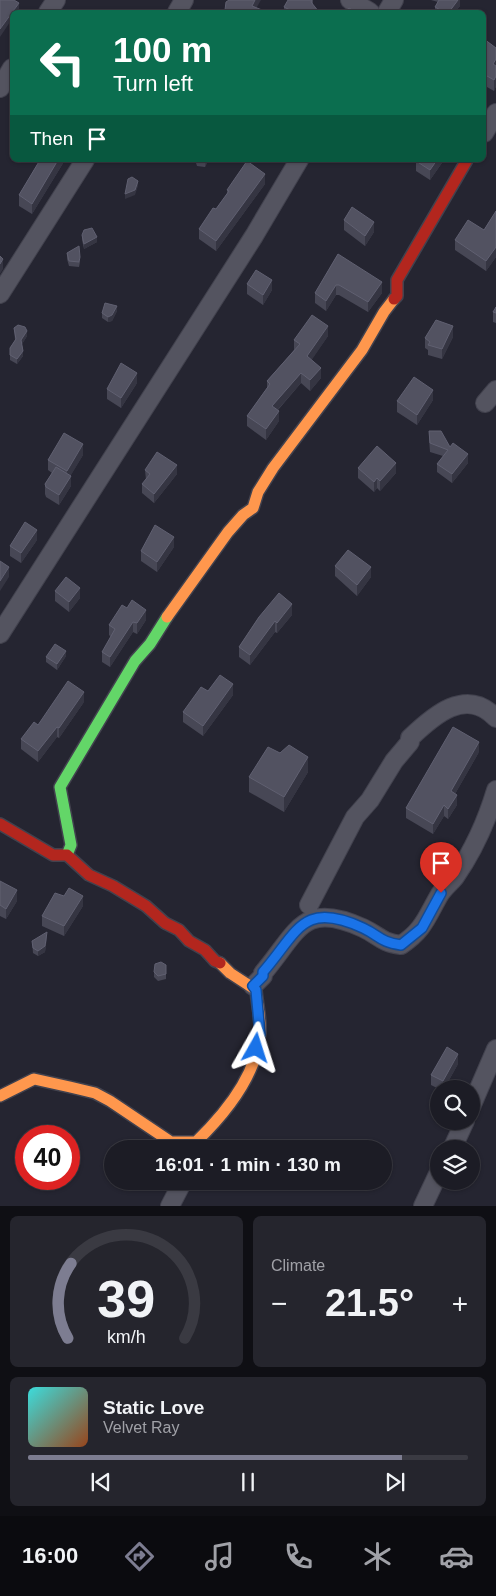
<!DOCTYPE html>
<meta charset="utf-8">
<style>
:root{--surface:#1c1c25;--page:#25252d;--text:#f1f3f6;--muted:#a0a1a7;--line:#3a3a42;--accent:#7d7d91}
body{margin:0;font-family:Arial,sans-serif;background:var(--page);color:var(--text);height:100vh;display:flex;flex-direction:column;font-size:19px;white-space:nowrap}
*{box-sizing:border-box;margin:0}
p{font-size:16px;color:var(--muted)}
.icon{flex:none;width:28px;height:28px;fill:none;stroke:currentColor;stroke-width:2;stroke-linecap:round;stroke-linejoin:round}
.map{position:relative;height:1206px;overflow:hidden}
.side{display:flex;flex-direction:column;gap:10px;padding:10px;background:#0f0f14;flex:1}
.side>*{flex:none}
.guide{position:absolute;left:10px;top:10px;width:476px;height:152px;border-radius:8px;box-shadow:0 1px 4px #0004,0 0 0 1px var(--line);background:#0b6e4f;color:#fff;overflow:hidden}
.controls{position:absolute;left:430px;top:1080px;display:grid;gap:10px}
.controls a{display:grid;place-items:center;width:50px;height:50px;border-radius:50%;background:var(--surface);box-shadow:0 1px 4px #0004,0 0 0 1px var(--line);font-size:25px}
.speed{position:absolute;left:15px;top:1125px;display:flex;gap:10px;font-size:25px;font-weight:700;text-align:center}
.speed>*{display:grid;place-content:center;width:65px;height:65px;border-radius:50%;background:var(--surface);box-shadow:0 1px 4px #0004,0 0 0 1px var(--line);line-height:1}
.speed .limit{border:8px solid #d22;background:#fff;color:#111}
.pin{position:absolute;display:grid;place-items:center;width:42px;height:42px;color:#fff;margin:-51px -21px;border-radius:50% 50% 50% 0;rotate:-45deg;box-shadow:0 0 5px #0007}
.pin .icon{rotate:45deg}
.me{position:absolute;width:55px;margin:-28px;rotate:6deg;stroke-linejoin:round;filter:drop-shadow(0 0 4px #0008)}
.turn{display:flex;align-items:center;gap:18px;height:105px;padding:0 20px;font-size:22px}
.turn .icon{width:65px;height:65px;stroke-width:2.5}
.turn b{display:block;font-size:35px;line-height:42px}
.then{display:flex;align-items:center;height:48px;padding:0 20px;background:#0003;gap:10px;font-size:19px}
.big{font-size:38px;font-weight:700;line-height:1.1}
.side .card{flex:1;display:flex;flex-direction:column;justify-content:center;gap:8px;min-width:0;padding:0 18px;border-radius:8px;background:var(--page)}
.side .dial{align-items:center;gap:0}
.dial svg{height:130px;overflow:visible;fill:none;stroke:var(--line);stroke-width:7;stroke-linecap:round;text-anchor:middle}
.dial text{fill:var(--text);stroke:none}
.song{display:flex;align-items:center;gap:15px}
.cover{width:60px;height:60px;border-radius:8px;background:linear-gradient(135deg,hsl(180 70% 55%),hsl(20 70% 35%))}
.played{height:5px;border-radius:2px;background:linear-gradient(90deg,var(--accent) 85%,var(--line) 85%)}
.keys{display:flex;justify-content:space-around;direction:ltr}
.heat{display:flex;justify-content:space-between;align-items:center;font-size:28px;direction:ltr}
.side .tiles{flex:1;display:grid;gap:10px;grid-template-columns:1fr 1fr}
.card:last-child{grid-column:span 2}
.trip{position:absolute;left:104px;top:1140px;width:288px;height:50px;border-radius:25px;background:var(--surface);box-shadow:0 1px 4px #0004,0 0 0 1px var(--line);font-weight:700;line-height:50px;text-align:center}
.menu{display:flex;height:80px;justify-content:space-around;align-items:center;background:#0b0b0f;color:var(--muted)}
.menu .icon{width:35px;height:35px}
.menu .selected{color:var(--accent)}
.menu b{font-size:22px;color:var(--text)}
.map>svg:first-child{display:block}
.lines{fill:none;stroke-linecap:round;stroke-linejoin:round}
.street-casing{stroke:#42424e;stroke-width:20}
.fast-casing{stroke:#42424e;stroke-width:14}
.slow-casing{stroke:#42424e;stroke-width:14}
.jam-casing{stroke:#42424e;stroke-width:14}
.street{stroke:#545460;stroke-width:18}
.fast{stroke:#63d668;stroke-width:11}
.slow{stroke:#ff974d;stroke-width:11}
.jam{stroke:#b3261e;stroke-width:11}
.wall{fill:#474755}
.shaded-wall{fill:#353542}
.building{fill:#525261;stroke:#606071}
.route-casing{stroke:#114b97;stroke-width:12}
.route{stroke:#1a73e8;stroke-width:9}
</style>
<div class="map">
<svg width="496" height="1206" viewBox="0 0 496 1206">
<rect width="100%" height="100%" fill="#252531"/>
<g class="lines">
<!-- street casing -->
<g class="street-casing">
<path id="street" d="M350 0 370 12
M48 12 56 0
M177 12 184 0
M387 12 394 0
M0 88 12 68
M484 133 496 113
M0 294 85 160
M485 403 496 390
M0 634 254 236 299 160
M309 905 355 817 370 800 394 761 410 742V738C433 716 466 686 496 718
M253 986 263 976V973C298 932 302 900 363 928 380 936 380 942 401 945 424 930 427 916 440 894 444 888 450 883 455 877 473 851 487 820 496 790
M471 1107 496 1049
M452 1149 465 1121
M170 1206 183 1181
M423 1206 439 1172"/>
</g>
<!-- fast casing -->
<g class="fast-casing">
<path id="fast" d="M67 855 71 845 60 787 135 661 150 644 167 617"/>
</g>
<!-- slow casing -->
<g class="slow-casing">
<path id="slow" d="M167 617 228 532 243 515 253 508 258 492 273 468 362 350 384 312 394 299
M0 1096 34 1079 70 1087 95 1093 110 1101 171 1142H196C225 1114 257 1075 260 1033 261 1018 257 1004 256 990L230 973 220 963"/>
</g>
<!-- jam casing -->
<g class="jam-casing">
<path id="jam" d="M394 299 397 296V280L467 160
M0 824 53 855H67L89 875 113 886 146 906 165 923 179 930 189 941 205 950 215 961 220 963"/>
</g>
<!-- street -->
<use href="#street" class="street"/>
<!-- fast -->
<use href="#fast" class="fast"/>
<!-- slow -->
<use href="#slow" class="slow"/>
<!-- jam -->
<use href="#jam" class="jam"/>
</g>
<!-- wall -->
<path class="wall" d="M313 0V5L319 12H284V7Z
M431 0H460V6L455 12H435V7L438 2Z
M484 39 496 48V86L494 91 487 87 484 91Z
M40 160H65L32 214 19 206V195Z
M195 160H208V161L205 167 197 166Z
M444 160 430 180 416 171V161Z
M265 184 216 251 199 239V229L216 209 227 194V190Z
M496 211V257L486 271 455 250V240L484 230Z
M344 220 374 232 365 246 344 230Z
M82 235 97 242 84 249 82 240Z
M67 253 80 262 79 267 69 266 67 259Z
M338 254 382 293 368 312 339 295H336L326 311 315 303V293Z
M247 284 272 290 263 305 247 294Z
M496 307V323L493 322V312Z
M117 311 112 321 108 322 102 318V313Z
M14 328 27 336 22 344 23 356 17 364 10 360V348L15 340Z
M328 336 311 360 321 378 310 391 301 383 278 410 279 421 266 440 247 426V416L267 388V381L294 350V340Z
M453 337 442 359 428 355V350L425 348V338Z
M137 383 121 408 107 399V389Z
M433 400 417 425 397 412V401Z
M429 431 450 447 468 463 452 483 437 472V464L443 456 430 452 429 439Z
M83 455 70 476 71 486 59 505 46 497 45 494V484L52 473 48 470V460Z
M358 468 396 473 380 491 377 488 374 492 358 478Z
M145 470 177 474 154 503 142 493V484L146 480Z
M37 540 21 563 10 556V546Z
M174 547 157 572 141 561V551Z
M335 566 371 577 357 596 335 576Z
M55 591 80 598 69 612 55 601Z
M292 615 277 633 275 632 250 665 239 657V647L259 617Z
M146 620 137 634 133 632 110 667 102 662V652L111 637 109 635V625Z
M66 656 57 670 46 662V657Z
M208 691 233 695 203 736 183 722V712Z
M84 702 59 738 57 737 38 762 21 749V739L38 725Z
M479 752 455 794 457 805 448 819 444 816 433 834 406 818V808Z
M280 753 308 772 284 812 249 792V777Z
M0 881 17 901 6 919 0 916Z
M83 906 64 936 42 926V916Z
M47 937 45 952 38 956 33 953 32 941Z
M166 970V979L158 981 154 977V972Z
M458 1064 444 1089H439L431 1085V1075Z"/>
<!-- shaded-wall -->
<path class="shaded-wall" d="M255 0H261L254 12 252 6Z
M458 0H460V6L455 12H449Z
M19 3V11L17 12H12V19L0 37V29Z
M496 59V69L493 64Z
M487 76V87L484 91V81Z
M496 76V86L494 91V80Z
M58 160H65L32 214V204Z
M206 160H208V161L205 167Z
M437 160H444L430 180V170Z
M265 174V184L216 251V241Z
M138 181V186L135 195 125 199V194Z
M374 222V232L365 246V236Z
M97 237V242L84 249V244Z
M496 247V257L486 271V261Z
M3 259V269L0 274V264Z
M272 280V290L263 305V295Z
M382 282V293L368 312V302Z
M336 285V295L326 311V301Z
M117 306V311L112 321 108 322V317Z
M328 326V336L307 367V356Z
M453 326V337L442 359V349Z
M27 331V336L21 346V340Z
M23 351V356L17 364V359Z
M321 368V378L310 391V380Z
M137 373V383L121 408V398Z
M301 373V383L272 416V406Z
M433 390V400L417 425V415Z
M279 411V421L266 440V429Z
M83 444V455L67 482V471Z
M468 454V463L452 483V474Z
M396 463V473L380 491V481Z
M177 465V474L154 503V494Z
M71 476V486L59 505V495Z
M377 478V488L374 492V482Z
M37 530V540L21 563V553Z
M174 537V547L157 572V562Z
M9 567V577L0 591V581Z
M371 567V577L357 596V585Z
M80 588V598L69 612V602Z
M292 604V615L277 633V623Z
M146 610V620L137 634V623Z
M275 621V632L250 665V655Z
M133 622V632L110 667V657Z
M66 651V656L57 670V664Z
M233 684V695L203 736V726Z
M84 692V702L59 738V728Z
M57 727V737L38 762V751Z
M479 742V752L451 801V791Z
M308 757V772L284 812V797Z
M457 795V805L448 819V809Z
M444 805V816L433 834V824Z
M17 890V901L6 919V909Z
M83 896V906L64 936V926Z
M47 932 45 952 38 956V951Z
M458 1054V1064L444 1089H443V1081Z"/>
<!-- building -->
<path class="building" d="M0 0H14L19 3 0 29Z
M229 0H255L252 6 267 12H221L225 10 226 2Z
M288 0H312L311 2 319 12H294L284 7Z
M439 0H458L449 12H444L435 7Z
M349 8 356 12H346Z
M484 39 496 48V59L493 64 496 66V76L494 80 487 76 484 81Z
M40 160H58L32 204 19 195Z
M196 160H206L205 162 197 161Z
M417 160H437L430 170 416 161Z
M247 161 265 174 216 241 199 229 213 208 216 209 229 191 227 190Z
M132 177 138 181 135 190 125 194 128 179Z
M352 207 374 222 365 236 344 220Z
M496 211V247L486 261 455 240 468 220 484 230Z
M92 228 97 237 84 244 82 235 84 230Z
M79 246 80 257 79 262 69 261 67 253Z
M338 254 382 282 368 302 339 285H336L326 301 315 293Z
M0 256 3 259 0 264Z
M256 270 272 280 263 295 247 284Z
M105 303 117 306 112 315 108 317 102 313Z
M496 307V313L493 312Z
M312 315 328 326 307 356 321 368 310 380 301 373 272 406 279 411 266 429 247 416 270 384 267 381 300 344 294 340Z
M436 320 453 326 442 349 428 345 430 342 425 338Z
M18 325 25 327 27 331 21 340 23 351 17 359 10 355V348L16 339 14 328Z
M121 363 137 373 121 398 107 389Z
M414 377 433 390 417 415 397 401Z
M429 431H441L450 447 453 443 468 454 452 474 437 464 448 450 430 443Z
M64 433 83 444 67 471 48 460Z
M377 446 396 463 380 481 377 478 374 482 358 468Z
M157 452 177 465 154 494 142 484 150 474 145 470Z
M56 467 71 476 59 495 46 487 45 484Z
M25 522 37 530 21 553 10 546Z
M155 525 174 537 157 562 141 551Z
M348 550 371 567 357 585 335 566Z
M0 561 9 567 0 581Z
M66 577 80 588 69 602 55 591Z
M279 593 292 604 277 623 275 621 250 655 239 647 259 617Z
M132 600 146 610 137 623 133 622 110 657 102 652 115 629 109 625 122 605 127 608Z
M55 644 66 651 57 664 46 657Z
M220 675 233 684 203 726 183 712 201 687 208 691Z
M68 681 84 692 59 728 57 727 38 751 21 739 34 722 38 725Z
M453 727 479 742 451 791 457 795 448 809 444 805 433 824 406 808Z
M289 745 308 757 284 797 249 777 268 747 280 753Z
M0 881 17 890 6 909 0 905Z
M69 888 83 896 64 926 42 916 55 893 64 896Z
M47 932 45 946 38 951 33 948 32 941Z
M161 962 166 965V974L158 976 154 972 155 964Z
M447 1047 458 1054 443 1081 431 1075Z"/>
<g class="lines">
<!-- route casing -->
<g class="route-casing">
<path id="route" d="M256 1048 260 1034 256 990 253 986 263 976V972C298 932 302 900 363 928 380 936 380 942 401 945L422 928 441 893"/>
</g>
<!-- route -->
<use href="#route" class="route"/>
</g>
</svg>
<div class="controls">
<a><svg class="icon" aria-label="search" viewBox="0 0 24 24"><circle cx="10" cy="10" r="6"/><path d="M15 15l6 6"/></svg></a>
<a><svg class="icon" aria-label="layers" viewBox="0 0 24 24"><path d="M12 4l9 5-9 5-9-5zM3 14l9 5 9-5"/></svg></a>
</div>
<div class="speed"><div class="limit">40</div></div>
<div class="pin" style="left:441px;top:893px;background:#d93025"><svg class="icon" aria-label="arrive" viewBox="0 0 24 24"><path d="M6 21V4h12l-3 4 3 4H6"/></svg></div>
<svg class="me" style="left:256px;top:1048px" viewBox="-20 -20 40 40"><path d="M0-17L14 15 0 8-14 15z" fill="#1a73e8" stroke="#fff" stroke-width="4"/></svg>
<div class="trip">16:01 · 1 min · 130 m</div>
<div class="guide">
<div class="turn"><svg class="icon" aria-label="left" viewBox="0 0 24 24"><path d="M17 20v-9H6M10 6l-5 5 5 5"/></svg><div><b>100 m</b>Turn left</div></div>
<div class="then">Then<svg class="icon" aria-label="arrive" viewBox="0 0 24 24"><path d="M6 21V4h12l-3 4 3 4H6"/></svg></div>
</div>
</div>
<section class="side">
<div class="tiles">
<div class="card dial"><svg viewBox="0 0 100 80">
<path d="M14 69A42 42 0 1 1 86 69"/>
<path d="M14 69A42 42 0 0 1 16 23" stroke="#7d7d91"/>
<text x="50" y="56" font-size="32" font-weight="700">39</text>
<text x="50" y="72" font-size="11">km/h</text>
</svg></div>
<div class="card"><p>Climate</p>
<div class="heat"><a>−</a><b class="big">21.5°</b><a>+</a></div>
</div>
<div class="card">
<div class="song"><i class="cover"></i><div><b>Static Love</b><p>Velvet Ray</p></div></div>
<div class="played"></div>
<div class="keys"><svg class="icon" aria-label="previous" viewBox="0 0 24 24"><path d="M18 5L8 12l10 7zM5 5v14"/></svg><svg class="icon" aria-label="pause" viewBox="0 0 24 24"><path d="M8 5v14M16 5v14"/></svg><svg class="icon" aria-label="next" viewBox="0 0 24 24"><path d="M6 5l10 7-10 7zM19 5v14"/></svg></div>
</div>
</div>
</section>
<nav class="menu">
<b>16:00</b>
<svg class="icon selected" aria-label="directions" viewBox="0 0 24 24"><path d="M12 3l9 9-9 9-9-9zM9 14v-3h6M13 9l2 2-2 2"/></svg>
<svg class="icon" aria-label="music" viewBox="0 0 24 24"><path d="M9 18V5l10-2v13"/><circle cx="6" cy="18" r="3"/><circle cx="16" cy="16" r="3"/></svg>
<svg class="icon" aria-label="phone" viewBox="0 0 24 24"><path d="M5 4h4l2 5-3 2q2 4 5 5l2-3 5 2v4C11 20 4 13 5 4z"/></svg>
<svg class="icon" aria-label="climate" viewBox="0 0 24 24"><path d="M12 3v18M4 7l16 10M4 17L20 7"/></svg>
<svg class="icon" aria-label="car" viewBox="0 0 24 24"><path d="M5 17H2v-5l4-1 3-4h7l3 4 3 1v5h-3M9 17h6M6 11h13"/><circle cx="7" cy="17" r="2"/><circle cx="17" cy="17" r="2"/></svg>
</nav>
